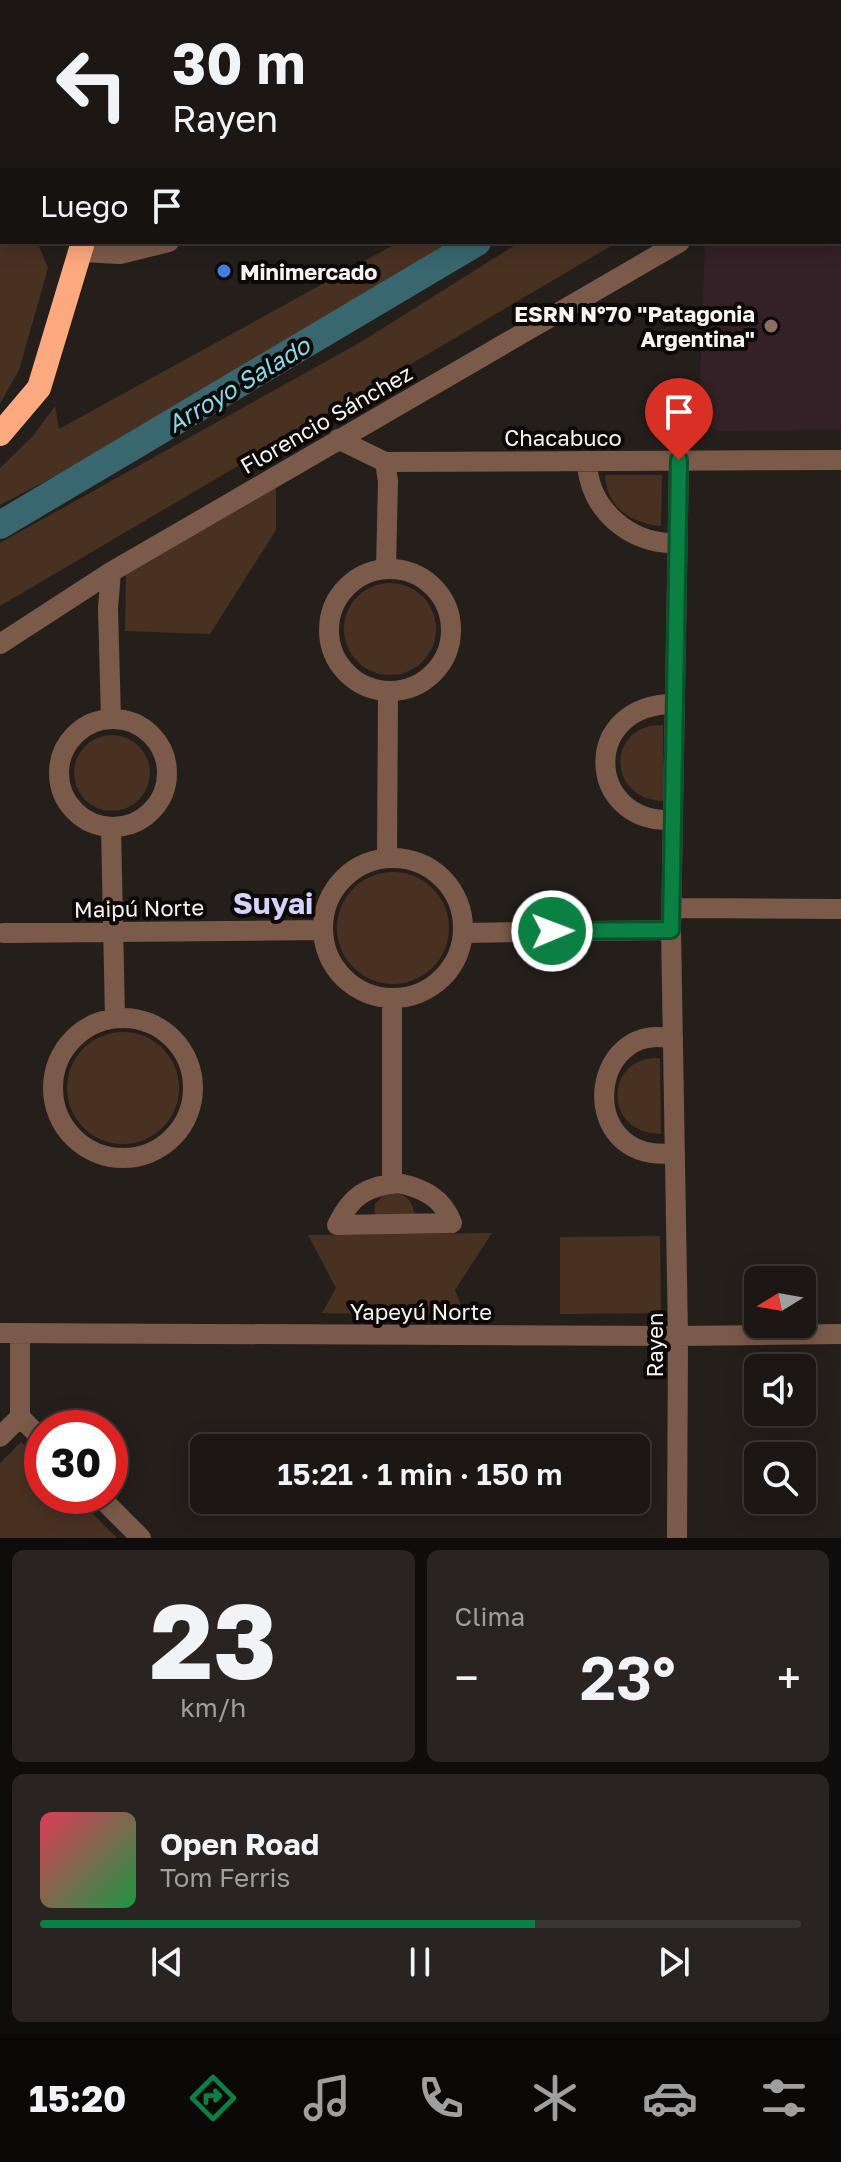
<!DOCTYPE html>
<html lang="es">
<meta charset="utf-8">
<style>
:root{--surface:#1c1714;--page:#292422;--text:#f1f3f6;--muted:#a09fa0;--line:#3a3634;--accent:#0b8043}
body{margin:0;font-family:"Golos Text",sans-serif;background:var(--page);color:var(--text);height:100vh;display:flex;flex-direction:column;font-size:30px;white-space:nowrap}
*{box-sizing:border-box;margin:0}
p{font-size:26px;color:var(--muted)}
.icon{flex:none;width:44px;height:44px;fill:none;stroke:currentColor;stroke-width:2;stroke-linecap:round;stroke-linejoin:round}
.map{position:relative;height:1538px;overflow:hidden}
.details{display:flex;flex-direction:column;gap:12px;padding:12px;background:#0f0d0b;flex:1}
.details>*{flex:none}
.hud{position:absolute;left:0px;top:0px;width:842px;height:244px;box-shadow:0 4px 20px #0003,0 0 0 2px var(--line);background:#1c1714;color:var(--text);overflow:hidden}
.needle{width:52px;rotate:259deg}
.buttons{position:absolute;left:744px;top:1266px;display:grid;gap:16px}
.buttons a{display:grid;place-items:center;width:72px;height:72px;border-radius:12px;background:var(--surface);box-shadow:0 4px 20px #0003,0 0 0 2px var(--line);font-size:40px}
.speed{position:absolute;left:24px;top:1410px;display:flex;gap:16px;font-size:40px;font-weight:700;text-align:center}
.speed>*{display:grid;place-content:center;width:104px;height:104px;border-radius:50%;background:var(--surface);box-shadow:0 4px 20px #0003,0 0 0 2px var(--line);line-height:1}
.speed .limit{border:12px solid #d22;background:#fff;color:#111}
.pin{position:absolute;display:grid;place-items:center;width:68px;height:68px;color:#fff;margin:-82px -34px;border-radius:50% 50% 50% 0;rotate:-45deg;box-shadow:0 0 8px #0007}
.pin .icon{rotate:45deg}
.me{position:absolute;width:88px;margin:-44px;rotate:89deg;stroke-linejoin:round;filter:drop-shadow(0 0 6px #0008)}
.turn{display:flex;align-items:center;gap:28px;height:168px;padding:0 40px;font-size:36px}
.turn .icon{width:104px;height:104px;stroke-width:2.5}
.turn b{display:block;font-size:56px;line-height:68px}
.then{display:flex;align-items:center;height:76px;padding:0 40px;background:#0003;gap:16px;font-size:30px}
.big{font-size:60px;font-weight:600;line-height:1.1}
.details .card{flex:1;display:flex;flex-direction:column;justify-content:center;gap:12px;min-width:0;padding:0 28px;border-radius:12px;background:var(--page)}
.details .dial{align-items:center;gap:0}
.dial b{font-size:104px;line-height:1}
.song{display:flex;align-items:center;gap:24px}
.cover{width:96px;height:96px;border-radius:12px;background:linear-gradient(135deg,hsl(350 70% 55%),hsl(140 70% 35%))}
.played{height:8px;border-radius:4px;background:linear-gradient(90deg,var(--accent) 65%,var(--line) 65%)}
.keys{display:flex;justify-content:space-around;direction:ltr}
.heat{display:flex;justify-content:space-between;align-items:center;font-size:44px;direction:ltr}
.details .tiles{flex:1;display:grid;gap:12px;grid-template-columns:1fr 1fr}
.card:last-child{grid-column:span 2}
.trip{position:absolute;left:190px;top:1434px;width:460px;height:80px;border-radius:12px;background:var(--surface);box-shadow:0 4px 20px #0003,0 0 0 2px var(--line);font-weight:600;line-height:80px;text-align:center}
.tabs{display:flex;height:128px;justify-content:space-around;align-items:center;background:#0b0908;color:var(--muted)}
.tabs .icon{width:56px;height:56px}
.tabs .active{color:var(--accent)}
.tabs b{font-size:36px;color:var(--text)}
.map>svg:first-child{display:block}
.education{fill:#342127}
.green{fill:#493122}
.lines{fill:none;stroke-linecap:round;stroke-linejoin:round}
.canal{stroke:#38676f;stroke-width:28}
.minor{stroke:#7b5a49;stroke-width:20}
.major{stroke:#d79370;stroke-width:20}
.highway{stroke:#fca97f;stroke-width:24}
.route-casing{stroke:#07532c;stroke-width:20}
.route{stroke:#0b8043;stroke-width:14}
.shop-dot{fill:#3f7fe0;stroke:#0c0908;stroke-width:3}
.education-dot{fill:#8d6e63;stroke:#0c0908;stroke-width:3}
.labels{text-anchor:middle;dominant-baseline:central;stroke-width:8;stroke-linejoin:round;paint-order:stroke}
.poi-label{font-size:22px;font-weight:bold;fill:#f8f4f1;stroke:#0c0908;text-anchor:start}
.street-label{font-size:22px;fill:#f8f4f1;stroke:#0c0908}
.water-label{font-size:24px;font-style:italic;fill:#87dbe9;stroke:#0c0908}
.district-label{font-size:30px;font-weight:bold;fill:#d6d2fe;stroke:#0c0908}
</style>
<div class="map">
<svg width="841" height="1538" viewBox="0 0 841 1538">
<rect width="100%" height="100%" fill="#251f1b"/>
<!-- education -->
<path class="education" d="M841 173V430L715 431 699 409 705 242H840Z"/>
<!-- green -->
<path class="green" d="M713 0H841V28L840 2H713Z
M0 240 39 246 48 268 19 370 0 404Z
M399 242H451L123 440 0 505V468L33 436 55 406 59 429Z
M520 242H618L0 606V543L361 342Z
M605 475H662L661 526C631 523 607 508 605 475Z
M276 488V530L210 634 125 631 126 575Z
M344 629a46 46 0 1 1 92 0a46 46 0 1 1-92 0Z
M663 725 664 801C606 800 606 724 663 725Z
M74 773a38 38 0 1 1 76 0a38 38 0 1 1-76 0Z
M337 928a56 56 0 1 1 112 0a56 56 0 1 1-112 0Z
M67 1088a56 56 0 1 1 112 0a56 56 0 1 1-112 0Z
M660 1058 661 1134C601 1133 605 1055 660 1058Z
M388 1191C408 1195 413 1199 415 1220H374L375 1204Z
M492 1233 455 1290 465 1315 322 1313 336 1288 308 1235Z
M660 1236 661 1313 560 1314V1237Z
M21 1442 42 1463V1496H75L117 1538H0V1463Z"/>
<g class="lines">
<!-- canal -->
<path class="canal" d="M840 51 841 50
M0 525 477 242"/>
<!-- minor -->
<path class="minor" d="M300 2 306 0
M583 2 585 0
M0 113 2 112
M840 167 841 166
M80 252 120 254 169 242
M338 439 385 462 841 460
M587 461C588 509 630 545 677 543
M385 462 388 481 386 569
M329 630a61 61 0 1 1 122 0a61 61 0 1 1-122 0Z
M0 644 111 572 680 242
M111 719 108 608 111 572
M59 773a54 54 0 1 1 108 0a54 54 0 1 1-108 0Z
M673 820C585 824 580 703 675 704
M111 827 115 1018
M323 928a70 70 0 1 1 140 0a70 70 0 1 1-140 0Z
M387 858 388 691
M672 908 841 909
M4 933 323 930
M463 933 671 930
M392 999V1183
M53 1088a70 70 0 1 1 140 0a70 70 0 1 1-140 0Z
M673 1039C588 1019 574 1165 675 1153
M398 1183C423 1188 443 1198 452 1223L337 1225C351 1196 366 1186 398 1183Z
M0 1333 678 1336 841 1334
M20 1333V1417
M0 1437 20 1417 42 1439
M99 1496 141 1538
M677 1538 678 1336 671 930 679 460"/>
<!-- major -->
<path class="major" d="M158 2 159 0"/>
<!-- highway -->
<path class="highway" d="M414 2 421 0
M521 2 529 0
M0 148H2
M0 186 2 185
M0 225H2
M0 434 39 388 83 242"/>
</g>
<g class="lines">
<!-- route casing -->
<g class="route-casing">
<path id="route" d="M552 931 671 930 679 460"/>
</g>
<!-- route -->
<use href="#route" class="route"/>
</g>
<!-- markers -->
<circle class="shop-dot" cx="224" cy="271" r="8"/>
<circle class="education-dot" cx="771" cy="326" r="8"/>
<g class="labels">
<!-- poi labels -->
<g class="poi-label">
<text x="240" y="271">Minimercado</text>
<text x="755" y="313" text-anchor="end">ESRN N°70 "Patagonia<tspan x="755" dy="25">Argentina"</tspan></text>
</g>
<!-- street labels -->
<g class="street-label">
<text transform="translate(326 419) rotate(-30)">Florencio Sánchez</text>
<text x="563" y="437">Chacabuco</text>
<text transform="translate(139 908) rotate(-1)">Maipú Norte</text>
<text x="421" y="1311">Yapeyú Norte</text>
<text transform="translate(654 1345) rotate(-90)">Rayen</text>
</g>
<!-- water labels -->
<g class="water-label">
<text transform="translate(238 384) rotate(-31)">Arroyo Salado</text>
</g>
<!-- district labels -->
<g class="district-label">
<text x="273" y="903">Suyai</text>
</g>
</g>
</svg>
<div class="buttons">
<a><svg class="needle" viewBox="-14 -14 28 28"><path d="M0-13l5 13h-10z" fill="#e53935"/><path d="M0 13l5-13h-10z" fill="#a09fa0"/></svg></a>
<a><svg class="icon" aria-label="sound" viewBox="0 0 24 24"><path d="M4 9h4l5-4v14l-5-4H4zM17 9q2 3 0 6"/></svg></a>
<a><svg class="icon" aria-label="search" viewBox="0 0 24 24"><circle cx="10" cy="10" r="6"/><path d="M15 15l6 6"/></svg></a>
</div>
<div class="speed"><div class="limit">30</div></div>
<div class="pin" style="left:679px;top:460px;background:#d93025"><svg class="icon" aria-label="arrive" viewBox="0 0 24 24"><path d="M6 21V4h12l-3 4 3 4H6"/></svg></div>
<svg class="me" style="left:552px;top:931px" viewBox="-20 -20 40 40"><circle r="17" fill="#0b8043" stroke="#fff" stroke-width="3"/><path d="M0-11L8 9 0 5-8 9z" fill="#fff"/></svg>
<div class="trip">15:21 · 1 min · 150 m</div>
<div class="hud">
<div class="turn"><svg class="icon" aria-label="left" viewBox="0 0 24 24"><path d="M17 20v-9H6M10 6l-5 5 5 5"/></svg><div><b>30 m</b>Rayen</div></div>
<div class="then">Luego<svg class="icon" aria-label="arrive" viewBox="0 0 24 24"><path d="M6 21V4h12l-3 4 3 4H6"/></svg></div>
</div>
</div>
<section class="details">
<div class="tiles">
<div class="card dial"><b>23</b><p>km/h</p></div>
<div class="card"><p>Clima</p>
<div class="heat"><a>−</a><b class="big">23°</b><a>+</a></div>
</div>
<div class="card">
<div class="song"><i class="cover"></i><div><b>Open Road</b><p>Tom Ferris</p></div></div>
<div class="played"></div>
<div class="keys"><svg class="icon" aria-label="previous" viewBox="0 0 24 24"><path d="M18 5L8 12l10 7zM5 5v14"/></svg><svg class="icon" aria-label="pause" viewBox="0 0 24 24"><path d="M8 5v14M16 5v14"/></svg><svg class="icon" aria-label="next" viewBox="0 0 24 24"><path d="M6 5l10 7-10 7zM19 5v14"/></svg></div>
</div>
</div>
</section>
<nav class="tabs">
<b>15:20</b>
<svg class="icon active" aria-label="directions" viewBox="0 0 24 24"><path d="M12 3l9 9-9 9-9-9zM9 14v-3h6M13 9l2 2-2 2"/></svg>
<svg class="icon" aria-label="music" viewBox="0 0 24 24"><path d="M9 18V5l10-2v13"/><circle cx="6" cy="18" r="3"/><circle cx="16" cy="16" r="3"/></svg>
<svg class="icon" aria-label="phone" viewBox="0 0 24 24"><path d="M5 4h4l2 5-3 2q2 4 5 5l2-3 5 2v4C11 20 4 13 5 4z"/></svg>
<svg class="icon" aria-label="climate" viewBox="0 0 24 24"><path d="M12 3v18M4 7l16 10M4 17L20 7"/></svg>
<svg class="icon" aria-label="car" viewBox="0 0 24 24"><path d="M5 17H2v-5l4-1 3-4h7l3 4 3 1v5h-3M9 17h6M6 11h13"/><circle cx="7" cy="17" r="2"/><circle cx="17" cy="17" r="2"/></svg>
<svg class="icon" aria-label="filters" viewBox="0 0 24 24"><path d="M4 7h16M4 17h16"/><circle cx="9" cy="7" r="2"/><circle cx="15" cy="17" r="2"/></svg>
</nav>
